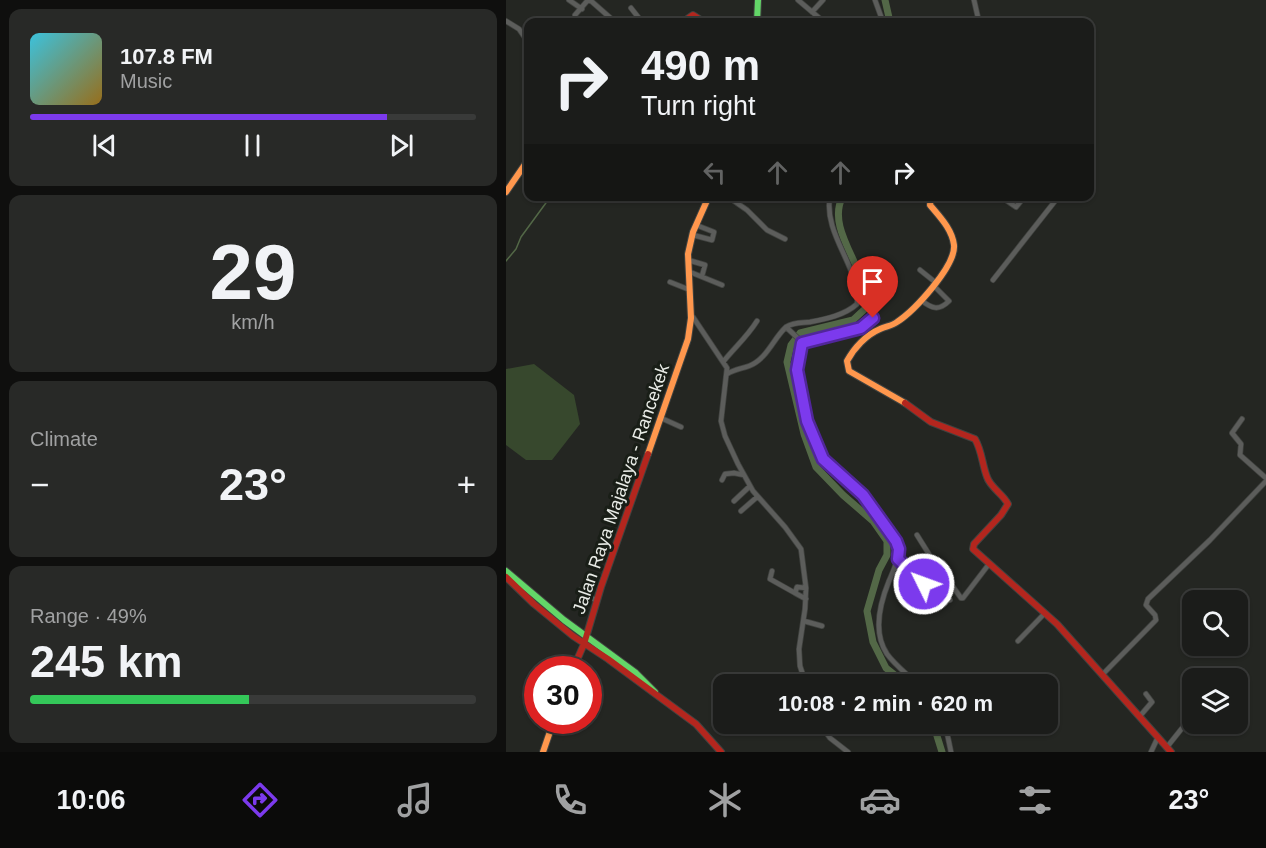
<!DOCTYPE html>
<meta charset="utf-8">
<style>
:root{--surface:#1b1c1a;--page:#282927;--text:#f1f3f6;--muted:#a0a1a2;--line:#393a39;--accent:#7c3aed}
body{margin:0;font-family:Helvetica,sans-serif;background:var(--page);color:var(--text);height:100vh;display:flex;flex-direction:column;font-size:22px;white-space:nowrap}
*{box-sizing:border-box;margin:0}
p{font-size:20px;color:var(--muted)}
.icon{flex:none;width:33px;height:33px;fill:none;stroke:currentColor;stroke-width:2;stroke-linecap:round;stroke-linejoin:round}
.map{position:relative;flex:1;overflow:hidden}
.side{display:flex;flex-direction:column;gap:9px;padding:9px;background:#0f0f0e;width:506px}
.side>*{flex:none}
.banner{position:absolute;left:18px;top:18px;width:570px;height:183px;border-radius:12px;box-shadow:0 2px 4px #0004,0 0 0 2px var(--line);background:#1b1c1a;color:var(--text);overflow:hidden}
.fabs{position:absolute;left:676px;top:590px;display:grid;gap:12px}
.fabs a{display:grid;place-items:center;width:66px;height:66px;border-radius:12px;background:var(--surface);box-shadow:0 2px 4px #0004,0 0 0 2px var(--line);font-size:30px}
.speed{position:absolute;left:18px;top:656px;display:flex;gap:12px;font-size:30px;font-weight:700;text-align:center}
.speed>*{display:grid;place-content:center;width:78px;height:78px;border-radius:50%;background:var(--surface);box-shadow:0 2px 4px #0004,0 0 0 2px var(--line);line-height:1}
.speed .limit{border:9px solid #d22;background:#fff;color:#111}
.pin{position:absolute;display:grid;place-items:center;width:51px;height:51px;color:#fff;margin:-62px -26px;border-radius:50% 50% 50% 0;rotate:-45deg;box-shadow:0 0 6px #0007}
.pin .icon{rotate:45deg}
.me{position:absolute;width:66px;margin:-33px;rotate:312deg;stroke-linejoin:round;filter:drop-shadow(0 0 4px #0008)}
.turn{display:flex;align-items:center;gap:21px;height:126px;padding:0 18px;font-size:27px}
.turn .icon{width:78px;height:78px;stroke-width:2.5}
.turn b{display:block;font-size:42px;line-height:51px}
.lanes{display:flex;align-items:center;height:57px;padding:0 18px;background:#0003;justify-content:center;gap:30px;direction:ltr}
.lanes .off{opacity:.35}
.big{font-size:45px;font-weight:600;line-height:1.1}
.side .card{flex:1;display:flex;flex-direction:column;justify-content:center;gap:9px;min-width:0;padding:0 21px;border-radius:12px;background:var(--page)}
.side .dial{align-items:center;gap:0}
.dial b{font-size:78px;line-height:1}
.song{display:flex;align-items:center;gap:18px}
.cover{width:72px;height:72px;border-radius:9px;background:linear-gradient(135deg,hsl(190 70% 55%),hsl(40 70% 35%))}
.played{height:6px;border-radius:3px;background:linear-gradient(90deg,var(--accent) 80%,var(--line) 80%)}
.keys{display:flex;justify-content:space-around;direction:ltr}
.heat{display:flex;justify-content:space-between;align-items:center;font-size:33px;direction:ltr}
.charge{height:9px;border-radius:4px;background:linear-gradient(90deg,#34c759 49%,var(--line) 0)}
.trip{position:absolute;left:207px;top:674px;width:345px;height:60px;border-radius:12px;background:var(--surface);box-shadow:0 2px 4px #0004,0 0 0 2px var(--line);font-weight:600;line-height:60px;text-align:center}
.dock{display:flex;height:96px;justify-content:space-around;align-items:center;background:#0b0b0a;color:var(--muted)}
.dock .icon{width:42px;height:42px}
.dock .selected{color:var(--accent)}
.dock b{font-size:27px;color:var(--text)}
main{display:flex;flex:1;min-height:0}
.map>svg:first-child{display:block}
.green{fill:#37482d}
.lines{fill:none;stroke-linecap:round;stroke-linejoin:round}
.stream{stroke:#536847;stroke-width:1.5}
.river{stroke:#536847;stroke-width:7}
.street-casing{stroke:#414340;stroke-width:6}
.fast-casing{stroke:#414340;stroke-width:8}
.slow-casing{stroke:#414340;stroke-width:8}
.jam-casing{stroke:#414340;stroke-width:8}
.street{stroke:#5c5d5b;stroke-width:4.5}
.fast{stroke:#63d668;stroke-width:6}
.slow{stroke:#ff974d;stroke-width:6}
.jam{stroke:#b3261e;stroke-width:6}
.route-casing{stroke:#51269a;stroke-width:15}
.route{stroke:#7c3aed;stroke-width:10}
.labels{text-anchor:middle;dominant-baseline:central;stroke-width:6;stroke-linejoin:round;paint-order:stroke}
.street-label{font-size:18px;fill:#e9ece7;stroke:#191e17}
</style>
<main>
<section class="side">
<div class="card">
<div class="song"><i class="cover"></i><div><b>107.8 FM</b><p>Music</p></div></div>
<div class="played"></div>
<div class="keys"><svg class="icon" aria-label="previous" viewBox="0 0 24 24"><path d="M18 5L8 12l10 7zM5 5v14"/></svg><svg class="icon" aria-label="pause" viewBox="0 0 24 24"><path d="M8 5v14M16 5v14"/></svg><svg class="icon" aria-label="next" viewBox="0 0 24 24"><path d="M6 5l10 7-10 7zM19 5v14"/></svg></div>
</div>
<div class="card dial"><b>29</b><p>km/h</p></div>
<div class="card"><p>Climate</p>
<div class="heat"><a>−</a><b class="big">23°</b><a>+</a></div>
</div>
<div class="card"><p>Range · 49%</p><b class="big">245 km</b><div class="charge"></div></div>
</section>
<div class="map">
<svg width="761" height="752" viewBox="0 0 761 752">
<rect width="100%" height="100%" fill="#242622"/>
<!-- green -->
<path class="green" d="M28 364 68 395 74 424 46 460H20L0 445V369Z"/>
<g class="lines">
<!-- stream -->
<path class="stream" d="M0 261 10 249 15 237 45 196"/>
<!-- river -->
<path class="river" d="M379 0 384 22
M337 196C318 230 364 271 361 307L347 320 294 333 285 345 281 362 298 434 310 467 337 495 367 521 381 541V555L373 570 361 611 367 642 380 668 400 684
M427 723 436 752"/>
<!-- street casing -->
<g class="street-casing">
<path id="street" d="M63 0 76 9
M84 0 109 22
M292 0 318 22
M369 0 377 22
M468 0 473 22
M125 8 136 22
M306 12 317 0
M69 15 82 0
M0 21 13 29 22 42
M221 196 241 210 261 230 279 239
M324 196C317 235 355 268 351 304 339 315 320 319 304 322 295 323 288 322 280 327L297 343 314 337 355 328 367 318
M494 196 510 207 519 196
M187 235 206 240 208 232 190 225
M182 260 199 265 196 276
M414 270 429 282
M184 272 216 285
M487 280 553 196
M164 282 184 290
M415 300C426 309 433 311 443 301L427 285
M187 317 221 368 215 421 219 436 232 464 247 491 279 527 295 549 300 588 299 609 293 649 294 666 300 684
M296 343 291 370 301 421 317 459 357 495 390 541C395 556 389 567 383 581 374 603 367 633 381 654 389 665 401 674 411 684
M217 362C229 347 241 337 251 321
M221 374C229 369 235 369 243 366 261 359 267 339 280 327
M155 418 175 427
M736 419 726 433 735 444 734 455 761 479
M216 480 219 474 228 473 238 475
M228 501 244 486
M235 511 251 497
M411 535 431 567 432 571 424 579 436 587 445 584 455 598H457L483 564
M392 559 418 583 424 579
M266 571 264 579 289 593
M436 587 444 600
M74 590 91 601
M300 599 289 593 291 587 300 588
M298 621 316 626
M512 641 539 613
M596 675 650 620 649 615 640 605 642 599 704 540 761 480
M634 716 646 702 640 694
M313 723 324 738 342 752
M439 723 445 752
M661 747 681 722 686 705
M645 752 652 737"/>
</g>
<!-- fast casing -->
<g class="fast-casing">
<path id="fast" d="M251 22 252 0
M0 571 58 620 130 673 149 692"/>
</g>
<!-- slow casing -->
<g class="slow-casing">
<path id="slow" d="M0 192 22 160
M399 403 343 371 341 361C348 348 360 335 374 329 380 326 386 326 391 322 408 311 450 266 448 245 446 229 434 217 424 205L425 196
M142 454 182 339 185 318 182 254 187 232 203 196
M37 752 48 720"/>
</g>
<!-- jam casing -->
<g class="jam-casing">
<path id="jam" d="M177 22 187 15 198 22
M399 403 425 422 469 439C476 451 476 464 481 477 484 487 497 494 502 504L495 515 468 544 467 549 551 624 665 752
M0 577 28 604 67 636 102 659 190 724 215 752
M67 669 78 644 95 587 142 454"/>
</g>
<!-- street -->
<use href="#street" class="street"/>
<!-- fast -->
<use href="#fast" class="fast"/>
<!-- slow -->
<use href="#slow" class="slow"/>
<!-- jam -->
<use href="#jam" class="jam"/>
</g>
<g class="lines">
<!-- route casing -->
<g class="route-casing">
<path id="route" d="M367 318 355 328 296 343 291 370 301 421 317 459 357 495 390 541 393 549 392 559 418 584"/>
</g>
<!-- route -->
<use href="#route" class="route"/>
</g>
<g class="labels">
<!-- street labels -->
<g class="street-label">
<text transform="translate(115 489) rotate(-71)">Jalan Raya Majalaya - Rancekek</text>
</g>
</g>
</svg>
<div class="fabs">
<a><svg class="icon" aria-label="search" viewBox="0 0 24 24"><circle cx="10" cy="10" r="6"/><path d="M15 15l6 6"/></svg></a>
<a><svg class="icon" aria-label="layers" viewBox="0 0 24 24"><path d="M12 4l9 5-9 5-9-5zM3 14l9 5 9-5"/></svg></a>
</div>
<div class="speed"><div class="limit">30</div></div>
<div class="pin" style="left:367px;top:318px;background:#d93025"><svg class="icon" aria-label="arrive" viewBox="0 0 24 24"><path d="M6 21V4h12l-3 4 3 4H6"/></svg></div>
<svg class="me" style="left:418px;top:584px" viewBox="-20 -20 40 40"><circle r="17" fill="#7c3aed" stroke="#fff" stroke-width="3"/><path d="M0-11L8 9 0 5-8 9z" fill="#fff"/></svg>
<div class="trip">10:08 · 2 min · 620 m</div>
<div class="banner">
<div class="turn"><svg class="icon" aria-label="right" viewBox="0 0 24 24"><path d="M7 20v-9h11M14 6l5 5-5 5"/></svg><div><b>490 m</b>Turn right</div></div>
<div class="lanes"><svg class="icon off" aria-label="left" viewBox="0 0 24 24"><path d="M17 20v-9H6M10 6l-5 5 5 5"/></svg><svg class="icon off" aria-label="ahead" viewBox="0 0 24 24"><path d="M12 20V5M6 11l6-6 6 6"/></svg><svg class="icon off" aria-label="ahead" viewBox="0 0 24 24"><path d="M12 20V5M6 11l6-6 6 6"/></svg><svg class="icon" aria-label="right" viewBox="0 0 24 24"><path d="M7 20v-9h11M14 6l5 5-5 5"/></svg></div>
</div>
</div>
</main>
<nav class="dock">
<b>10:06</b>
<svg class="icon selected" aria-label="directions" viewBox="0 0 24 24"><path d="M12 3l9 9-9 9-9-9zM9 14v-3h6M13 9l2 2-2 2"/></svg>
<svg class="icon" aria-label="music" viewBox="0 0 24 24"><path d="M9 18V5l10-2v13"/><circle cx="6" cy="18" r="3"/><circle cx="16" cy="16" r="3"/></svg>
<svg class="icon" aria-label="phone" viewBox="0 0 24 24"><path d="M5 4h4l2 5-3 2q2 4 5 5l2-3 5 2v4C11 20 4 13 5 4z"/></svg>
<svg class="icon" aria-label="climate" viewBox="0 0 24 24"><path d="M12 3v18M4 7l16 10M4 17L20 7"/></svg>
<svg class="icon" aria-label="car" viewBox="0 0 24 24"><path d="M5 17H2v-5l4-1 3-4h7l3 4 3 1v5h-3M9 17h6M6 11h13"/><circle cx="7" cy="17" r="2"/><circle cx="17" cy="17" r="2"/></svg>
<svg class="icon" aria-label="filters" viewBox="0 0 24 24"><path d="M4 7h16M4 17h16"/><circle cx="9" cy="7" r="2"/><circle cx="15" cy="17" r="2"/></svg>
<b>23°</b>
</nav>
